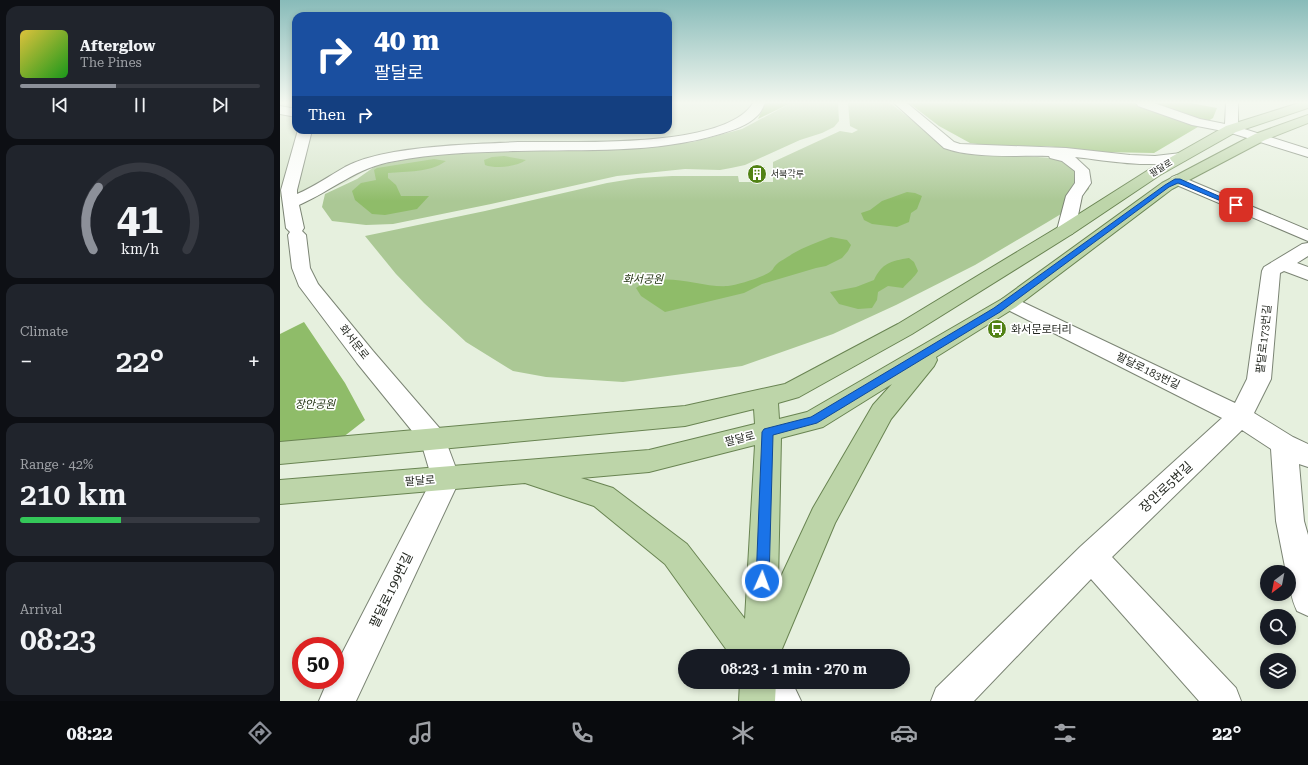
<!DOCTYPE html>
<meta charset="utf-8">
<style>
:root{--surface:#171b24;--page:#20242c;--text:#f1f3f6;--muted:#9ea1a6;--line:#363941;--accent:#8c9099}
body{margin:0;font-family:"Roboto Serif","Noto Sans KR",serif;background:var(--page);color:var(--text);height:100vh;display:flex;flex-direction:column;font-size:15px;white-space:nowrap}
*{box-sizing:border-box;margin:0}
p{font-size:13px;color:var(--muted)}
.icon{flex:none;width:22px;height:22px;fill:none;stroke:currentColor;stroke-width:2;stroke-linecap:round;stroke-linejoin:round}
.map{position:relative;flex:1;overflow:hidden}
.sheet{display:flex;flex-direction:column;gap:6px;padding:6px;background:#0d0f14;width:280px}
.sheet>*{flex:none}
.hud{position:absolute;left:12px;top:12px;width:380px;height:122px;border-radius:12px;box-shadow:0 2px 6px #0003;background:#1a4fa0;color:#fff;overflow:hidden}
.needle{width:26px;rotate:212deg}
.fabs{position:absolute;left:980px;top:565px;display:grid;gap:8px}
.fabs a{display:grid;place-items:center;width:36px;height:36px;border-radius:50%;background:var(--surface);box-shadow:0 2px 6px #0003;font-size:20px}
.speed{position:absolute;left:12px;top:637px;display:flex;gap:8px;font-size:20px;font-weight:700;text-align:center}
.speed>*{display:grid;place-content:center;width:52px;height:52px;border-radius:50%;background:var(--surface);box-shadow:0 2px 6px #0003;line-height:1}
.speed .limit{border:6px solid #d22;background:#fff;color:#111}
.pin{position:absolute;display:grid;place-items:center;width:34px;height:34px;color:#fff;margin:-17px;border-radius:8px;box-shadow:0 2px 6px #0006}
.me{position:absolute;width:44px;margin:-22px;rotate:2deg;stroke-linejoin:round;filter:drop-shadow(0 0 3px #0008)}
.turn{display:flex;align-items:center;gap:14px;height:84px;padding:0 16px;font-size:18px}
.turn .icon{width:52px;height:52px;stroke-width:2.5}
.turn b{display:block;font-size:28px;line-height:34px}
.then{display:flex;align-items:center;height:38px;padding:0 16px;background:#0003;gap:8px;font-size:15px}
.big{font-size:30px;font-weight:600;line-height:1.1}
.sheet .tile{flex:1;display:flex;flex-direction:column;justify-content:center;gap:6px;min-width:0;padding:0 14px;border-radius:12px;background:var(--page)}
.sheet .dial{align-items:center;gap:0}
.dial svg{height:104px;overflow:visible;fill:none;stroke:var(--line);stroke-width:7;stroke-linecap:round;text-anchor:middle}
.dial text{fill:var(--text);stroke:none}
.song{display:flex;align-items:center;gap:12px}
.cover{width:48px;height:48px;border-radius:6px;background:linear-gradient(135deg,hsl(50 70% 55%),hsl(120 70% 35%))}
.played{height:4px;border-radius:2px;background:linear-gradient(90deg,var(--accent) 40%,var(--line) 40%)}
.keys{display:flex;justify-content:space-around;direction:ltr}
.heat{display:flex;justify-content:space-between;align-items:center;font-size:22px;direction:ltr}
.charge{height:6px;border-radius:3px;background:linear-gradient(90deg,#34c759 42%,var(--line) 0)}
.trip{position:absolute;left:398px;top:649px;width:232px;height:40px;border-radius:20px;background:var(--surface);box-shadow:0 2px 6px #0003;font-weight:600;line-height:40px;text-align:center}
.dock{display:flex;height:64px;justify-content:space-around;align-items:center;background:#090b0e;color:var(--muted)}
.dock .icon{width:28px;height:28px}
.dock .selected{color:var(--accent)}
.dock b{font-size:18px;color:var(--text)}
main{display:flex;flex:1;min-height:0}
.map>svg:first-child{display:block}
.built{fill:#d8e6cd}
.green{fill:#abc895}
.forest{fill:#8fbc69}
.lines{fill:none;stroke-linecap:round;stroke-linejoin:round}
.minor-casing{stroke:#7b8474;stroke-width:2}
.major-casing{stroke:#698452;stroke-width:2}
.minor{fill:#fff;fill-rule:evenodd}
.major{fill:#bdd5a9;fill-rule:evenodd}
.route{fill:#1a73e8;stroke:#114b97}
.labels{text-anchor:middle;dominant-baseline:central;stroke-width:3.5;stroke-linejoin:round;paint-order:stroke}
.far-street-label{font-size:9px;fill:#1e221b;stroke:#fff}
.far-poi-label{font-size:9px;fill:#1e221b;stroke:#fff;text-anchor:start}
.park-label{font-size:11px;font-style:italic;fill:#233412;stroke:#fff}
.poi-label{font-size:11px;fill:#1e221b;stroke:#fff;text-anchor:start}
.street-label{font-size:11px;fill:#1e221b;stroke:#fff}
.near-street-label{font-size:13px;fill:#1e221b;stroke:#fff}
</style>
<main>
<section class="sheet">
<div class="tile">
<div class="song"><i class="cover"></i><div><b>Afterglow</b><p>The Pines</p></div></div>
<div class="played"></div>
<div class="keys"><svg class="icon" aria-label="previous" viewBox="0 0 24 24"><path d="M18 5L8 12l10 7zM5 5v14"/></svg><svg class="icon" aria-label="pause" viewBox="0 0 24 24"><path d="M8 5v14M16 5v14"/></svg><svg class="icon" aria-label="next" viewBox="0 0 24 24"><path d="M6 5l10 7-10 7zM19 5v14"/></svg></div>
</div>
<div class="tile dial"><svg viewBox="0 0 100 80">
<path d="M14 69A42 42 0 1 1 86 69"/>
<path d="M14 69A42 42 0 0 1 18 21" stroke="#8c9099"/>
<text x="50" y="56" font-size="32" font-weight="700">41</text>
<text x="50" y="72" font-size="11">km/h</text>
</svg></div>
<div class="tile"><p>Climate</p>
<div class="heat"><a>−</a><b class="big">22°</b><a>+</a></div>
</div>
<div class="tile"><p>Range · 42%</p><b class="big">210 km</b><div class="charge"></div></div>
<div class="tile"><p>Arrival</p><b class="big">08:23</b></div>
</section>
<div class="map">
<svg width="1028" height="701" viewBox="0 0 1028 701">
<rect width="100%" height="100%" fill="#e6f0de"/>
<!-- built -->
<path class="built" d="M0 103H16V130H388V103H482L474 119 458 128 413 140 189 151 123 158 95 164 67 182 39 194 0 197Z"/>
<!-- green -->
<path class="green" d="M511 103H558L559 121 554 127 542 133 520 140 465 165 451 168 440 170 405 169 337 176 211 204 113 224 86 225 52 221 42 207 45 194 77 179 97 165 145 156 193 151 330 150 413 142 462 129Z
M568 103H610L672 151 786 159 799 165 810 174 809 189 786 211 766 223 695 265 616 305 553 334 462 366 343 382 266 377 233 371 186 342 144 303 116 274 85 236 205 211 327 183 358 178 392 176H458L459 182H493V162L560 131 572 133 578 130 570 126Z"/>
<!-- forest -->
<path class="forest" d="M485 103H511L478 119Z
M629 103H911L937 108 933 118 874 153 822 152 766 146H713L690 143 659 126Z
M224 156 246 160C236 167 216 169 205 165L204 160 212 157Z
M154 159 166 161C149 173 127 171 108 173V178L116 185 121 196H149L137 209 105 215 92 214 75 200 72 191 81 183 96 180 94 170 97 168Z
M627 192 635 193 642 196 637 209 631 213 629 222 617 227 592 224 584 220 581 213 590 210 602 201Z
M551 237 567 240 571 245 568 251 562 258 546 266 536 268 482 284 464 293 385 312 361 296 356 288C382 269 419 288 448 286 457 285 485 277 491 271 493 270 493 268 495 266 499 261 507 258 512 254 524 247 538 242 551 237Z
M629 258 634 262 638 271C634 278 628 282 623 288L608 286 598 292 597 300 592 308 578 309 559 304 550 292 576 287 594 280C602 263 611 261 629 258Z
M24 322 65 383 85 420 62 438 0 444V334Z"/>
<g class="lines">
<!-- minor casing -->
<g class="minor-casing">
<path id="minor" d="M473 103H485C483 107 481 113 477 116 467 126 453 130 440 134 374 154 305 149 238 151 197 152 155 153 115 161 77 167 53 190 19 205L24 228 22 231 26 235 30 268 38 284 93 351 162 431 180 479 76 701H39L48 680H55V667L152 479 141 442 77 363 19 286 12 268 8 235 10 232 6 228 1 190 18 130H32L17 190V194C34 187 49 176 65 167 80 159 97 155 114 152 154 145 197 144 238 142 289 141 445 150 473 103Z
M614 103H627L674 142 680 144 786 148 850 155 875 156 901 153 906 154 908 157 906 160C870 169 831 161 795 157L809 170 811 183 802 196 795 230 792 234 786 235 780 234 777 230 786 196 795 183V171L782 161 770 158 769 156C737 155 694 159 664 148Z
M856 103H874L920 119 945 124 946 103H958V127L1028 149V157L948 132 912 125 858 106Z
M0 106 16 109V117L0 114Z
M897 175 1028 230V241L892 183 889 180 892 177Z
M1028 243V256L1017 263 1028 267V280L1004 271 1000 273 991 379 974 413 1013 437 1028 444V467L1019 464 1024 521 1028 535V616L1017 611C1011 598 1009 586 1009 572H1006L996 521 991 449 962 430 832 557 956 688 961 701H919L811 579 694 701H651L656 688 800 547 942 418 722 307 719 303 722 299 729 297 736 299 955 403 967 379 982 271 984 267 1022 244Z
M474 682H512L521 701H483Z"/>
</g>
<!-- major casing -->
<g class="major-casing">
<path id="major" d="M1019 103H1028V108L956 132 880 175 792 234 632 334 519 397 498 403 499 419 527 412 722 299 882 183 975 134 1028 115V123L985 140 892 189 736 307 656 357 657 360 654 366 611 419 555 523 499 656H451L385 564 314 506 245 483 0 504V480L369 450 475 424 474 409 405 426 0 464V442L405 406 505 384 618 324 780 226 870 169 946 126ZM612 384 593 405 533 508 498 583 501 438 543 427ZM475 445 465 619 407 544 333 488 301 478 369 472Z
M460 682H496L495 701H459Z"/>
</g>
<!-- minor -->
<use href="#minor" class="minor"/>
<!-- major -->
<use href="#major" class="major"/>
</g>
<!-- sky -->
<linearGradient id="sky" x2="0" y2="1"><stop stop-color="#88bbb9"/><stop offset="0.51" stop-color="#f4f8f0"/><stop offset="1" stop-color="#f4f8f0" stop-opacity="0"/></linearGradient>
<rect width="1028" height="201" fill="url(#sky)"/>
<!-- route -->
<path class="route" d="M895 179H900L959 205 953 206 898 183 889 187 720 312 537 423 493 435 489 581 487 586 482 588 478 586 476 581 482 432 484 429 531 417 714 308 885 185Z"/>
<!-- icons -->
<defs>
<g id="building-disc" transform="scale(1)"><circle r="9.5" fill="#518214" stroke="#fff"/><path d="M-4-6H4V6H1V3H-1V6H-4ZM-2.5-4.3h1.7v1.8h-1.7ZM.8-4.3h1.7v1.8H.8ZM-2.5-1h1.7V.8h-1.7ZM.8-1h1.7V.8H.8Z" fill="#fff"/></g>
<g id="bus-disc" transform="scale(1)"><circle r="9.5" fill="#518214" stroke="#fff"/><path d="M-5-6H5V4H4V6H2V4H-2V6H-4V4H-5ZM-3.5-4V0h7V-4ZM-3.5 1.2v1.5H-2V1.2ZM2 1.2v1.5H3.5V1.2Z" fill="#fff"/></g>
</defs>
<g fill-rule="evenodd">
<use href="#building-disc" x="477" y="174"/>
<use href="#bus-disc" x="717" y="329"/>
</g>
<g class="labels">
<!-- far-street labels -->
<g class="far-street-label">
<text transform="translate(881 168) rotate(-31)">팔달로</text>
</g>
<!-- far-poi labels -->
<g class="far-poi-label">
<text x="491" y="174">서북각루</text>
</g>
<!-- park labels -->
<g class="park-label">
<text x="363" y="279">화서공원</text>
<text x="35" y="404">장안공원</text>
</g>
<!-- poi labels -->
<g class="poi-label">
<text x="731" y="329">화서문로터리</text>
</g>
<!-- street labels -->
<g class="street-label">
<text transform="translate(984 339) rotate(-84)">팔달로173번길</text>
<text transform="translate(74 342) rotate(52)">화서문로</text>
<text transform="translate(868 371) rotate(26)">팔달로183번길</text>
<text transform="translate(460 439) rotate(-14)">팔달로</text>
<text transform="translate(140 481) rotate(-4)">팔달로</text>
</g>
<!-- near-street labels -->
<g class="near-street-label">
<text transform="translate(886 487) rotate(-43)">장안로5번길</text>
<text transform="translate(111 590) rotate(-64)">팔달로199번길</text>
</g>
</g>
</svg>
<div class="fabs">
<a><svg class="needle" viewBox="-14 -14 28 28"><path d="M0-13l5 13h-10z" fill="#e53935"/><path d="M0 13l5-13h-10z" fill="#9ea1a6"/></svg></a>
<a><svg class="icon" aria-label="search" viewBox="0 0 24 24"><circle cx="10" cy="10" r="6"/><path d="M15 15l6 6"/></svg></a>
<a><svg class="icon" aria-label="layers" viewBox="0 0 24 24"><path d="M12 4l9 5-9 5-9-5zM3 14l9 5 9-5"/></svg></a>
</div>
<div class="speed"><div class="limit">50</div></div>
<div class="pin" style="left:956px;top:205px;background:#d93025"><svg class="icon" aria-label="arrive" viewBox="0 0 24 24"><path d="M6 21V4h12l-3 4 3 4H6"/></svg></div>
<svg class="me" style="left:482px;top:581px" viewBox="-20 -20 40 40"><circle r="17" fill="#1a73e8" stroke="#fff" stroke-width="3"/><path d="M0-11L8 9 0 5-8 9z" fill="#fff"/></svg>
<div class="trip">08:23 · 1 min · 270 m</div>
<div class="hud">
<div class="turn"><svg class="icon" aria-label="right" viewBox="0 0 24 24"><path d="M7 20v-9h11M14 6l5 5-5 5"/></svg><div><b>40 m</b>팔달로</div></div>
<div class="then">Then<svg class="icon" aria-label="right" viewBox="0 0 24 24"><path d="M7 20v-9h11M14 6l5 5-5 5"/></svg></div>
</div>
</div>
</main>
<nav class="dock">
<b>08:22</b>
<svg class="icon selected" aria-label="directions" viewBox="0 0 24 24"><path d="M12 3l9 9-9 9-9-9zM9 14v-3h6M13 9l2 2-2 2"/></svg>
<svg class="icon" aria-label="music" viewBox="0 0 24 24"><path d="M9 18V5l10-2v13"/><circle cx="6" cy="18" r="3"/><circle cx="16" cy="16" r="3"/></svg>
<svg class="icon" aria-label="phone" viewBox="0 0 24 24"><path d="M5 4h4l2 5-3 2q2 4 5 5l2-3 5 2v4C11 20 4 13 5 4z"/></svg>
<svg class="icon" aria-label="climate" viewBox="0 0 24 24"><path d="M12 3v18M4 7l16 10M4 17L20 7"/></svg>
<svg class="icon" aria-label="car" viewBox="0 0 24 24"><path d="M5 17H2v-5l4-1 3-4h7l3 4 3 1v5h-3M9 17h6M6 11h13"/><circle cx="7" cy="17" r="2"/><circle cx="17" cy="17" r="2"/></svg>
<svg class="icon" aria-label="filters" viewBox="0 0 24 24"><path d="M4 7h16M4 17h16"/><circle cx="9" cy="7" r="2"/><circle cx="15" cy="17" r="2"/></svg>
<b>22°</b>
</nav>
